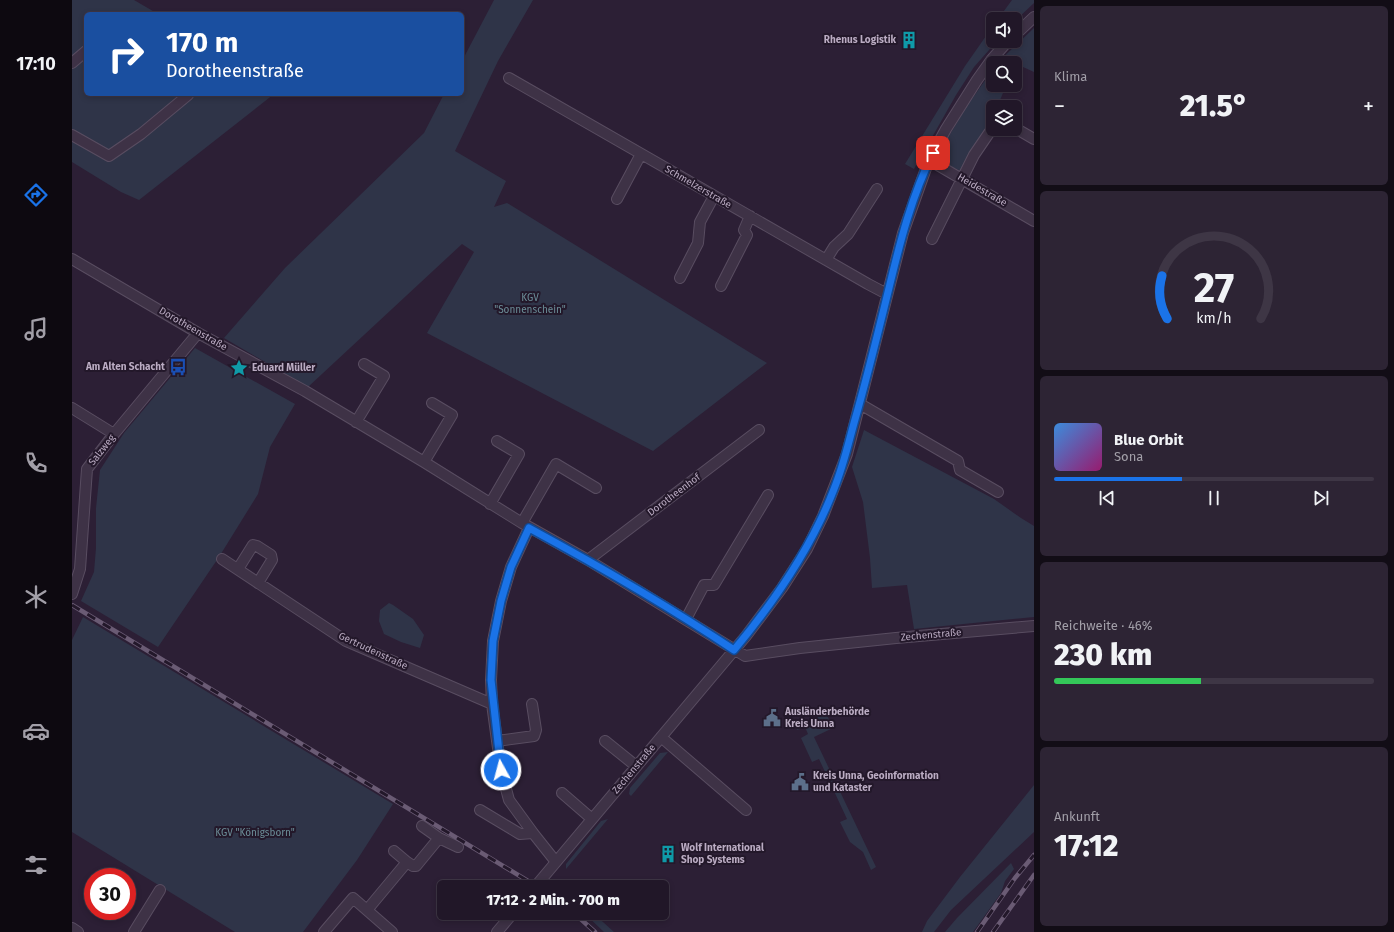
<!DOCTYPE html>
<html lang="de">
<meta charset="utf-8">
<style>
:root{--surface:#211728;--page:#2d2434;--text:#f1f3f6;--muted:#a29fa8;--line:#3e3645;--accent:#1a73e8}
body{margin:0;font-family:"Fira Sans",sans-serif;background:var(--page);color:var(--text);height:100vh;display:flex;flex-direction:column;font-size:15px;white-space:nowrap}
*{box-sizing:border-box;margin:0}
p{font-size:13px;color:var(--muted)}
.icon{flex:none;width:22px;height:22px;fill:none;stroke:currentColor;stroke-width:2;stroke-linecap:round;stroke-linejoin:round}
.map{position:relative;flex:1;overflow:hidden}
.side{display:flex;flex-direction:column;gap:6px;padding:6px;background:#120d16;width:360px}
.side>*{flex:none}
.guide{position:absolute;left:12px;top:12px;width:380px;height:84px;border-radius:6px;box-shadow:0 2px 6px #0003,0 0 0 1px var(--line);background:#1a4fa0;color:#fff;overflow:hidden}
.buttons{position:absolute;left:914px;top:12px;display:grid;gap:8px}
.buttons a{display:grid;place-items:center;width:36px;height:36px;border-radius:6px;background:var(--surface);box-shadow:0 2px 6px #0003,0 0 0 1px var(--line);font-size:20px}
.speed{position:absolute;left:12px;top:868px;display:flex;gap:8px;font-size:20px;font-weight:700;text-align:center}
.speed>*{display:grid;place-content:center;width:52px;height:52px;border-radius:50%;background:var(--surface);box-shadow:0 2px 6px #0003,0 0 0 1px var(--line);line-height:1}
.speed .limit{border:6px solid #d22;background:#fff;color:#111}
.pin{position:absolute;display:grid;place-items:center;width:34px;height:34px;color:#fff;margin:-17px;border-radius:8px;box-shadow:0 2px 6px #0006}
.me{position:absolute;width:44px;margin:-22px;rotate:353deg;stroke-linejoin:round;filter:drop-shadow(0 0 3px #0008)}
.turn{display:flex;align-items:center;gap:14px;height:84px;padding:0 16px;font-size:18px}
.turn .icon{width:52px;height:52px;stroke-width:2.5}
.turn b{display:block;font-size:28px;line-height:34px}
.big{font-size:30px;font-weight:800;line-height:1.1}
.side .widget{flex:1;display:flex;flex-direction:column;justify-content:center;gap:6px;min-width:0;padding:0 14px;border-radius:6px;background:var(--page)}
.side .dial{align-items:center;gap:0}
.dial svg{height:104px;overflow:visible;fill:none;stroke:var(--line);stroke-width:7;stroke-linecap:round;text-anchor:middle}
.dial text{fill:var(--text);stroke:none}
.song{display:flex;align-items:center;gap:12px}
.cover{width:48px;height:48px;border-radius:6px;background:linear-gradient(135deg,hsl(210 70% 55%),hsl(320 70% 35%))}
.played{height:4px;border-radius:2px;background:linear-gradient(90deg,var(--accent) 40%,var(--line) 40%)}
.keys{display:flex;justify-content:space-around;direction:ltr}
.heat{display:flex;justify-content:space-between;align-items:center;font-size:22px;direction:ltr}
.charge{height:6px;border-radius:3px;background:linear-gradient(90deg,#34c759 46%,var(--line) 0)}
.trip{position:absolute;left:365px;top:880px;width:232px;height:40px;border-radius:6px;background:var(--surface);box-shadow:0 2px 6px #0003,0 0 0 1px var(--line);font-weight:800;line-height:40px;text-align:center}
main{display:flex;flex:1;min-height:0}
.menu{display:flex;flex-direction:column;width:72px;justify-content:space-around;align-items:center;background:#0d0910;color:var(--muted)}
.menu .icon{width:28px;height:28px}
.menu .on{color:var(--accent)}
.menu b{font-size:18px;color:var(--text)}
.map>svg:first-child{display:block}
.green{fill:#2f3448}
.lines{fill:none;stroke-linecap:round;stroke-linejoin:round}
.minor-casing{stroke:#594d61;stroke-width:12}
.minor{stroke:#3e3246;stroke-width:10}
.rail-casing{stroke:#6a5b74;stroke-width:4.5}
.rail{stroke:#23182a;stroke-width:3;stroke-dasharray:9;stroke-linecap:butt}
.route-casing{stroke:#114b97;stroke-width:10}
.route{stroke:#1a73e8;stroke-width:7}
.labels{text-anchor:middle;dominant-baseline:central;stroke-width:4;stroke-linejoin:round;paint-order:stroke}
.poi-label{font-size:10px;font-weight:bold;fill:#bbacc3;stroke:#23182a;text-anchor:start}
.street-label{font-size:10px;fill:#bbacc3;stroke:#23182a}
.park-label{font-size:10px;fill:#6c8e98;stroke:#23182a}
</style>
<main>
<nav class="menu">
<b>17:10</b>
<svg class="icon on" aria-label="directions" viewBox="0 0 24 24"><path d="M12 3l9 9-9 9-9-9zM9 14v-3h6M13 9l2 2-2 2"/></svg>
<svg class="icon" aria-label="music" viewBox="0 0 24 24"><path d="M9 18V5l10-2v13"/><circle cx="6" cy="18" r="3"/><circle cx="16" cy="16" r="3"/></svg>
<svg class="icon" aria-label="phone" viewBox="0 0 24 24"><path d="M5 4h4l2 5-3 2q2 4 5 5l2-3 5 2v4C11 20 4 13 5 4z"/></svg>
<svg class="icon" aria-label="climate" viewBox="0 0 24 24"><path d="M12 3v18M4 7l16 10M4 17L20 7"/></svg>
<svg class="icon" aria-label="car" viewBox="0 0 24 24"><path d="M5 17H2v-5l4-1 3-4h7l3 4 3 1v5h-3M9 17h6M6 11h13"/><circle cx="7" cy="17" r="2"/><circle cx="17" cy="17" r="2"/></svg>
<svg class="icon" aria-label="filters" viewBox="0 0 24 24"><path d="M4 7h16M4 17h16"/><circle cx="9" cy="7" r="2"/><circle cx="15" cy="17" r="2"/></svg>
</nav>
<div class="map">
<svg width="962" height="932" viewBox="0 0 962 932">
<rect width="100%" height="100%" fill="#2c1f35"/>
<!-- green -->
<path class="green" d="M0 0H62L86 14H14V94H202L67 200 49 192 0 162Z
M422 0H461L426 61 383 151 434 181 422 207 435 203 695 363 581 451 355 333 402 252 390 244 236 387 152 338 213 268 352 133 372 94H390V61Z
M940 0H962V3L943 21V19H926Z
M921 26V41H925L902 67 884 95 842 169 833 164 893 66Z
M962 28V72L951 67 943 77V63H925Z
M921 69V85H937L931 93 925 107H921C921 125 899 155 889 171L870 163 866 154 895 106Z
M123 348 223 404 198 447 186 494 147 557 86 647 9 601 22 572 24 548V508L28 470 52 433Z
M792 430 922 499 949 518 962 526V617L842 629 835 585 800 588 798 558 791 502 780 467Z
M317 603 321 605 341 619 352 635 348 648 329 642 312 634 307 621 308 610Z
M11 617 321 804 285 860 231 932H163L0 832V640Z
M754 713 761 728 742 737 804 867 799 870 791 852 778 842 768 822 775 819 747 759 740 762 729 738 736 734 733 727 725 730 724 727Z
M596 752 559 796 557 794 558 788 588 753Z
M962 785V832L879 910 862 932H850L855 921 888 877Z
M536 819 494 869V864L529 821Z
M939 863 942 869 933 881 929 893 901 932H873L885 918Z
M512 913H521L542 932H532Z"/>
<g class="lines">
<!-- minor casing -->
<g class="minor-casing">
<path id="minor" d="M943 35 962 17
M0 63 14 51
M437 78 796 284 815 294
M943 128 962 139
M0 135 37 156 69 134 116 95
M857 160 962 221
M545 199 569 154
M860 239 902 155 917 133 922 129
M0 259 126 333 233 391 352 462 450 523 516 560 673 656 728 648 824 638 962 626
M754 260 762 247 776 234 805 189
M608 278 626 243 628 222 642 196
M649 286 675 235 672 230 678 216
M788 404 886 461 888 470 926 492
M0 408 42 434
M284 422 312 376 292 364
M352 462 380 415 360 403
M418 504 447 454 425 441
M450 523 484 464 524 488
M457 528 439 567 429 601 421 641 419 680 420 704 429 770 437 800 461 833 484 862
M150 559 274 641 420 704
M516 560 687 430
M166 569 181 545 185 546 199 555 200 560 186 583
M0 594 8 569 15 469 42 434 126 333
M614 619 632 585H642L696 495
M589 737 674 810
M425 741 462 736 464 730 460 704
M533 741 564 766
M490 793 520 819
M408 810 448 834 461 833
M367 838 386 847
M335 862 341 866H344L367 838 350 826
M463 887 674 636 710 588 735 549 751 516 775 454 831 233 857 160 874 129 905 80 920 59 936 41
M295 910 335 862 322 851
M0 928 6 932
M62 932 88 890
M252 932 281 898 320 932
M425 932 441 913"/>
</g>
<!-- minor -->
<use href="#minor" class="minor"/>
<!-- rail casing -->
<g class="rail-casing">
<path id="rail" d="M0 605 466 887
M502 913 523 932
M905 932 943 878 962 855
M921 932 962 875"/>
</g>
<!-- rail -->
<use href="#rail" class="rail"/>
</g>
<g class="lines">
<!-- route casing -->
<g class="route-casing">
<path id="route" d="M429 770 419 680 421 641 429 601 439 567 457 528C527 566 596 606 662 650 703 601 739 549 762 489 771 467 776 445 782 423 795 378 806 333 817 288 828 242 840 195 861 153"/>
</g>
<!-- route -->
<use href="#route" class="route"/>
</g>
<!-- icons -->
<defs>
<g id="building-bare" transform="scale(1.38)"><path d="M-4-6H4V6H1V3H-1V6H-4ZM-2.5-4.3h1.7v1.8h-1.7ZM.8-4.3h1.7v1.8H.8ZM-2.5-1h1.7V.8h-1.7ZM.8-1h1.7V.8H.8Z" fill="#0f9aa8" stroke="#23182a" stroke-width="2.5" paint-order="stroke"/></g>
<g id="bus-bare" transform="scale(1.38)"><path d="M-5-6H5V4H4V6H2V4H-2V6H-4V4H-5ZM-3.5-4V0h7V-4ZM-3.5 1.2v1.5H-2V1.2ZM2 1.2v1.5H3.5V1.2Z" fill="#1a4fb4" stroke="#23182a" stroke-width="2.5" paint-order="stroke"/></g>
<g id="sight-bare" transform="scale(1.38)"><path d="M0-6L1.8-2.2L6-1.7L2.9 1.2L3.7 5.4L0 3.3L-3.7 5.4L-2.9 1.2L-6-1.7L-1.8-2.2Z" fill="#0f9aa8" stroke="#23182a" stroke-width="2.5" paint-order="stroke"/></g>
<g id="civic-bare" transform="scale(1.38)"><path d="M-.6-6.5H3V-4.5H.6V-3L4-1V1h2V6H-6V1h2V-1L-.6-3ZM-1.2 2.5V6h2.4V2.5Z" fill="#5c6f8a" stroke="#23182a" stroke-width="2.5" paint-order="stroke"/></g>
</defs>
<g fill-rule="evenodd">
<use href="#building-bare" x="837" y="40"/>
<use href="#bus-bare" x="106" y="367"/>
<use href="#sight-bare" x="167" y="368"/>
<use href="#civic-bare" x="700" y="718"/>
<use href="#civic-bare" x="728" y="782"/>
<use href="#building-bare" x="596" y="854"/>
</g>
<g class="labels">
<!-- poi labels -->
<g class="poi-label">
<text x="824" y="40" text-anchor="end">Rhenus Logistik</text>
<text x="93" y="367" text-anchor="end">Am Alten Schacht</text>
<text x="180" y="368">Eduard Müller</text>
<text x="713" y="712">Ausländerbehörde<tspan x="713" dy="12">Kreis Unna</tspan></text>
<text x="741" y="776">Kreis Unna, Geoinformation<tspan x="741" dy="12">und Kataster</tspan></text>
<text x="609" y="848">Wolf International<tspan x="609" dy="12">Shop Systems</tspan></text>
</g>
<!-- street labels -->
<g class="street-label">
<text transform="translate(626 187) rotate(30)">Schmelzerstraße</text>
<text transform="translate(910 190) rotate(30)">Heidestraße</text>
<text transform="translate(121 329) rotate(30)">Dorotheenstraße</text>
<text transform="translate(30 450) rotate(-52)">Salzweg</text>
<text transform="translate(602 495) rotate(-37)">Dorotheenhof</text>
<text transform="translate(859 635) rotate(-5)">Zechenstraße</text>
<text transform="translate(301 651) rotate(25)">Gertrudenstraße</text>
<text transform="translate(562 769) rotate(-50)">Zechenstraße</text>
</g>
<!-- park labels -->
<g class="park-label">
<text x="458" y="298">KGV<tspan x="458" dy="12">"Sonnenschein"</tspan></text>
<text x="183" y="833">KGV "Königsborn"</text>
</g>
</g>
</svg>
<div class="buttons">
<a><svg class="icon" aria-label="sound" viewBox="0 0 24 24"><path d="M4 9h4l5-4v14l-5-4H4zM17 9q2 3 0 6"/></svg></a>
<a><svg class="icon" aria-label="search" viewBox="0 0 24 24"><circle cx="10" cy="10" r="6"/><path d="M15 15l6 6"/></svg></a>
<a><svg class="icon" aria-label="layers" viewBox="0 0 24 24"><path d="M12 4l9 5-9 5-9-5zM3 14l9 5 9-5"/></svg></a>
</div>
<div class="speed"><div class="limit">30</div></div>
<div class="pin" style="left:861px;top:153px;background:#d93025"><svg class="icon" aria-label="arrive" viewBox="0 0 24 24"><path d="M6 21V4h12l-3 4 3 4H6"/></svg></div>
<svg class="me" style="left:429px;top:770px" viewBox="-20 -20 40 40"><circle r="17" fill="#1a73e8" stroke="#fff" stroke-width="3"/><path d="M0-11L8 9 0 5-8 9z" fill="#fff"/></svg>
<div class="trip">17:12 · 2 Min. · 700 m</div>
<div class="guide">
<div class="turn"><svg class="icon" aria-label="right" viewBox="0 0 24 24"><path d="M7 20v-9h11M14 6l5 5-5 5"/></svg><div><b>170 m</b>Dorotheenstraße</div></div>
</div>
</div>
<section class="side">
<div class="widget"><p>Klima</p>
<div class="heat"><a>−</a><b class="big">21.5°</b><a>+</a></div>
</div>
<div class="widget dial"><svg viewBox="0 0 100 80">
<path d="M14 69A42 42 0 1 1 86 69"/>
<path d="M14 69A42 42 0 0 1 10 36" stroke="#1a73e8"/>
<text x="50" y="56" font-size="32" font-weight="700">27</text>
<text x="50" y="72" font-size="11">km/h</text>
</svg></div>
<div class="widget">
<div class="song"><i class="cover"></i><div><b>Blue Orbit</b><p>Sona</p></div></div>
<div class="played"></div>
<div class="keys"><svg class="icon" aria-label="previous" viewBox="0 0 24 24"><path d="M18 5L8 12l10 7zM5 5v14"/></svg><svg class="icon" aria-label="pause" viewBox="0 0 24 24"><path d="M8 5v14M16 5v14"/></svg><svg class="icon" aria-label="next" viewBox="0 0 24 24"><path d="M6 5l10 7-10 7zM19 5v14"/></svg></div>
</div>
<div class="widget"><p>Reichweite · 46%</p><b class="big">230 km</b><div class="charge"></div></div>
<div class="widget"><p>Ankunft</p><b class="big">17:12</b></div>
</section>
</main>
